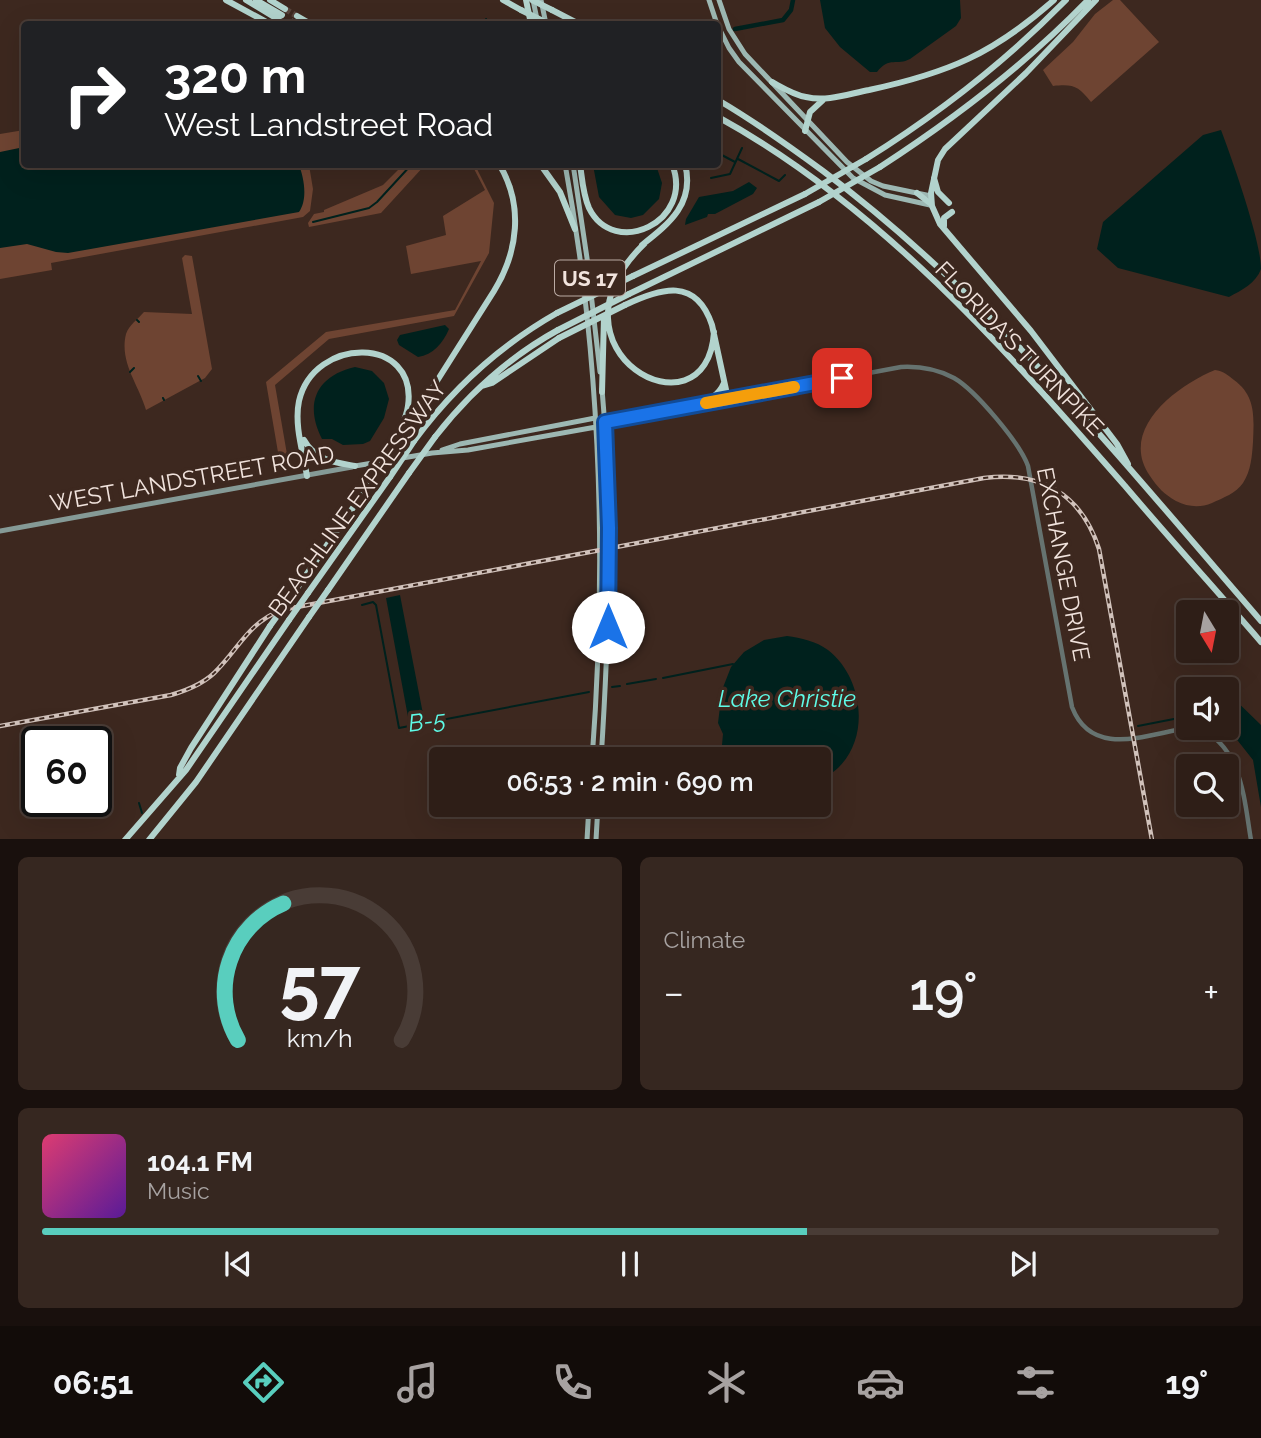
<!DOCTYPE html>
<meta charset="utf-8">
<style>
:root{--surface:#2e1e17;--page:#362720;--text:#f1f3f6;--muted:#a7a2a1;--line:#493c36;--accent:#59cebe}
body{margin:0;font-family:Raleway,sans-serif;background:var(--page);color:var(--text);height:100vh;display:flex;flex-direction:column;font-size:26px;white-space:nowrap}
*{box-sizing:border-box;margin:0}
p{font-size:23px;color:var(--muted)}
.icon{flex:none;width:38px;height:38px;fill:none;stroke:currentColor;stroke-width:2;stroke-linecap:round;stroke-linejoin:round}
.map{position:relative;height:839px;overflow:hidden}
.panel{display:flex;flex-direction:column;gap:18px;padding:18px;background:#19100d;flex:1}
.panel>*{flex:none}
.banner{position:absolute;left:21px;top:21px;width:700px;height:147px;border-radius:7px;box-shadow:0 7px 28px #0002,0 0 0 2px var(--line);background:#202124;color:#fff;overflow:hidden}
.needle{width:46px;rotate:170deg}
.fabs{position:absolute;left:1176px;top:600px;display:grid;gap:14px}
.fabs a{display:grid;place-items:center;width:63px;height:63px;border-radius:7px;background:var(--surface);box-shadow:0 7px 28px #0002,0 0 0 2px var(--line);font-size:35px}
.speed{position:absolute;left:21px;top:726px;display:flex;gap:14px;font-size:35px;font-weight:700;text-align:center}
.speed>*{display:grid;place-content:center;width:91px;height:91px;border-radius:50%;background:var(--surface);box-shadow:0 7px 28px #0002,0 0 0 2px var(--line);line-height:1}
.speed .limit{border:4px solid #111;border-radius:10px;background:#fff;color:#111}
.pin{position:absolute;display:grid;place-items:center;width:60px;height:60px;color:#fff;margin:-30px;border-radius:14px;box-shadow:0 4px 10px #0006}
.me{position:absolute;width:77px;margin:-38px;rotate:0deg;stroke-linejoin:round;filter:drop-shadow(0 0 5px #0008)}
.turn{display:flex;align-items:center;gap:24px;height:147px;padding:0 28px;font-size:32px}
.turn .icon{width:91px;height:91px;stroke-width:2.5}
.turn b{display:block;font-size:49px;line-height:60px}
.big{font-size:52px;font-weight:600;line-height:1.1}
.panel .tile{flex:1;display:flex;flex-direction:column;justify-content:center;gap:10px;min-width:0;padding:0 24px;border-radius:10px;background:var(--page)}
.panel .dial{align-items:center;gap:0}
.dial svg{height:182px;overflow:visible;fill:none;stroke:var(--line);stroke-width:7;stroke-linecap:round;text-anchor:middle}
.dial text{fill:var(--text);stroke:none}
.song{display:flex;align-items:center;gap:21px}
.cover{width:84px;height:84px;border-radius:10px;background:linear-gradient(135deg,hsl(340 70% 55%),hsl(270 70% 35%))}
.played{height:7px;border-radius:4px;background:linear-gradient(90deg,var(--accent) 65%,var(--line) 65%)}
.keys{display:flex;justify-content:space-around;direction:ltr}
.heat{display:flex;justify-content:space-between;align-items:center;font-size:38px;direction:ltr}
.panel .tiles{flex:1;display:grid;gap:18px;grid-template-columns:1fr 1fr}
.tile:last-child{grid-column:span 2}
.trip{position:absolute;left:429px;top:747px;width:402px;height:70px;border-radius:7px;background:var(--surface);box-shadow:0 7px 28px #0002,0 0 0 2px var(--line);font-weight:600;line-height:70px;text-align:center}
.tab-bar{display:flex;height:112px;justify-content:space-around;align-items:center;background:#120c09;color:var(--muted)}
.tab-bar .icon{width:49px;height:49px}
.tab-bar .current{color:var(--accent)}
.tab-bar b{font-size:32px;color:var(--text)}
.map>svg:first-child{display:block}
.green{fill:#6e4432}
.water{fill:#00211d}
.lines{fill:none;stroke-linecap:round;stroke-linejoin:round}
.stream{stroke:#00211d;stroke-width:2}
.canal{stroke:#00211d;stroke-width:4.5}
.motorway-tunnel{stroke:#58443c;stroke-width:6;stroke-dasharray:6 3;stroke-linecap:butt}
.tertiary{stroke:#667370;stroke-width:4.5}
.secondary{stroke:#859a96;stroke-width:5}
.primary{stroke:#9db8b3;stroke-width:5}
.motorway{stroke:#b2d3cd;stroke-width:6}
.rail-casing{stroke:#d1c2bb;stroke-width:4.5}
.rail{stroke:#3d281f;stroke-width:2;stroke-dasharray:5;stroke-linecap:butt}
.motorway-bridge{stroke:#b2d3cd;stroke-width:6}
.route-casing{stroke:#114b97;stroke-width:18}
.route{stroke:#1a73e8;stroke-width:12}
.slow{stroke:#f59e0b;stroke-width:12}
.labels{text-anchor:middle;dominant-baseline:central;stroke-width:7;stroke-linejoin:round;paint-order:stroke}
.shield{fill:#3d281f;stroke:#bbaba4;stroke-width:2}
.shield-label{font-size:21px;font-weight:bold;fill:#f1e3dd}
.street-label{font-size:23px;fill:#f1e3dd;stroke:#3d281f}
.water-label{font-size:24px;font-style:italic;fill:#5efbe7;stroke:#3d281f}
</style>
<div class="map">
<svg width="1261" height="840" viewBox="0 0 1261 840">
<rect width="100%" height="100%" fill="#3d281f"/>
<!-- green -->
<path class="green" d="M1113 0H1120L1159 42 1091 102C1078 86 1074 84 1053 86L1043 70 1073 42 1095 14Z
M24 130V164L309 165 313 189 310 211 303 217 51 263 52 270 0 279V134Z
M403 165H425L381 213 309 227 308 223 314 214 324 212V210L383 185Z
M472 165H475L494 203 489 253 454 316 329 339 275 385 288 460 280 464 266 382 326 332 455 310 481 261 411 274 406 246 446 235 443 216 485 190Z
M185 255 192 256 212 369 205 378 146 410C139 385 119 362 126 334 129 325 138 319 144 312L192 314 182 258Z
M1215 370C1223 371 1228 375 1234 380 1256 396 1254 417 1253 442 1252 456 1251 471 1243 483 1236 493 1223 498 1212 503 1200 508 1188 507 1176 501 1164 494 1158 488 1150 476 1118 430 1176 386 1215 370Z"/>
<!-- water -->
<path class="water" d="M820 0H960L961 18 956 26 910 59C897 66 889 56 877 72H870L840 47 825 28Z
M1221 130C1232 159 1261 241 1261 269 1256 283 1242 290 1229 297L1118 268 1097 249 1103 222 1203 135Z
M24 147V164L299 165C304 178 308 199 299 212L68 253 56 252 27 244 0 248V152Z
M593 165H656L662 183 659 199 643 215 631 218 615 215 599 197Z
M749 182 757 188 753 194 715 214H708L707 217 685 225 686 219 699 197 733 191Z
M445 325 449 329C443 343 433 355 418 357L399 345 397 340 400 335Z
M355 367 372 371 384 383 389 399 384 418 370 441 363 444 343 445 332 439H322C304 404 316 376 355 367Z
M400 595 423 714 408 717 386 598Z
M787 636C801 638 816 641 828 650 869 682 872 758 819 780V760L728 759 722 745 723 734 718 723 722 690 731 667 744 652 764 640Z
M1227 692 1261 725V807L1253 760 1227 727Z"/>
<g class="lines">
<!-- stream -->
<path class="stream" d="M484 24 486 19
M718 153 735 162
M738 159 779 181 785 175
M711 178 730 174 742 148
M313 222 369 208 377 202 412 164
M137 320 139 322
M130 372 134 368
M198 376 201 381
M163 398 164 400
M362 605 373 602 376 605 399 728 589 692
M663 678 733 664
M627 684 656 679
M612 687 620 686
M1138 726 1179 718
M1217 733 1223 728
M139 803 142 813"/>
<!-- canal -->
<path class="canal" d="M735 29 783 20 791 10 793 0"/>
<!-- motorway-tunnel -->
<path class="motorway-tunnel" d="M285 9 297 16
M279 20 287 24"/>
<!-- tertiary -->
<path class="tertiary" d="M703 404 901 367C920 366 937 369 954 378 975 390 1020 443 1028 466L1072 707C1092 759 1147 734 1188 728
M1198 728C1242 746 1244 799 1251 840"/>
<!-- secondary -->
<path class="secondary" d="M0 531 352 467"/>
<!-- primary -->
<path class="primary" d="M533 0 538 24
M541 0 546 24
M709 0 717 24
M719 0 729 29 745 54 847 162 871 181 883 186 931 196
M718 26 729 48 739 62 853 178 885 195 930 205
M565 164C601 360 607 561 592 760
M573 164 587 258 600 372
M442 450 460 444 585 420 595 418 605 422
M355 466 432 453 468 450 596 427 605 422 695 405
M601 760C609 636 613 512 602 389
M587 840 589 805
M596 840 598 805"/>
<!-- motorway -->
<path class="motorway" d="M226 0 270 24
M246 0 279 20
M256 0 282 15
M270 0 285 9
M503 0 521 10
M526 0 531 24
M1096 0 1026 73 945 149 938 160 931 193 932 206 940 224 1031 331 1117 444 1128 464
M552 10 579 24
M297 16 311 24
M293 22 297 24
M772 82C783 88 794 95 806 97 827 102 848 94 869 90 948 73 993 54 1054 0
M718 100C754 121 789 146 823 171 993 298 1123 462 1261 621
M718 117C880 206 1005 349 1125 486 1170 539 1216 590 1261 642
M805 131 810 112 823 100
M866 159C938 114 1006 61 1066 0
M540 164 560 192 575 229
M580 164C582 178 583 195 589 208 614 259 695 222 672 164
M880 167C954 119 1026 64 1088 0
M934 178 938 192 949 203
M917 193 931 204
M944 226V218L952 212
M645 243C534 350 707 444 714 332
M642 245C670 223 695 203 685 164
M633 276 805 194
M629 294 819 202
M625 305C661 288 696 277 712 325L728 399
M482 386 492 383 559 338
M602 392 604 317
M695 405C708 400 718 397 724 383
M435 437C470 392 509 357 558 330
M304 440C315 460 334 462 355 466
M414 441C453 388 499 346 557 313
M397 444 494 291C518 252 524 205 499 164
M307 476C303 452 294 425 299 401 314 336 418 335 408 406 406 420 398 433 391 445
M328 590 409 473
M308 593 390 477
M288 601 373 479
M179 775 180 768 191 748 270 626
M125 840 186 770 289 620
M149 840 196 782 309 617"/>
<!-- rail casing -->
<g class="rail-casing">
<path id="rail" d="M0 726 171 695C188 690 206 683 218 669 241 645 248 624 281 610L984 478C1040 471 1081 493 1099 549L1152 840"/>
</g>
<!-- rail -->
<use href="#rail" class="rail"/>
<!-- motorway-bridge -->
<path class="motorway-bridge" d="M532 0 552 10
M521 10 549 24
M805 194 866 159
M819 202 880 167
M557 313 633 276
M558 330 629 294
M559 338 625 305
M409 473 435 437
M390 477 414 441
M373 479 397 444
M309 617 328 590
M289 620 308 593
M270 626 288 601"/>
</g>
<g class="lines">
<!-- route casing -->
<g class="route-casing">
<path id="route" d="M608 627 609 528 605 422 842 378"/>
</g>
<!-- route -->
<use href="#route" class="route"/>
<!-- slow -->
<path class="slow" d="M706 403 794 387"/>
</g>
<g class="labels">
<!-- shield labels -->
<rect class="shield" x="555" y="260.5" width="70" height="35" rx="5"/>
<g class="shield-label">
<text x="590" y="278">US 17</text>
</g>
<!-- street labels -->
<g class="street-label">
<text transform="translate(1020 348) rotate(46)">FLORIDA'S TURNPIKE</text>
<text transform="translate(192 478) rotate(-10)">WEST LANDSTREET ROAD</text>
<text transform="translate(357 498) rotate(-54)">BEACHLINE EXPRESSWAY</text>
<text transform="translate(1064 564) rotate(79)">EXCHANGE DRIVE</text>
</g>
<!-- water labels -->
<g class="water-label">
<text x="787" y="698">Lake Christie</text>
<text transform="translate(427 721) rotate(-7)">B-5</text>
</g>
</g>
</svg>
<div class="fabs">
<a><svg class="needle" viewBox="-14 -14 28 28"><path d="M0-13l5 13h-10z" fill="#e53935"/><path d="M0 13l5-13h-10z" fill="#a7a2a1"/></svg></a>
<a><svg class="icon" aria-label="sound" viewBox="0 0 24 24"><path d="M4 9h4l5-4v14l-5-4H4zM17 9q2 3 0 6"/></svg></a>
<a><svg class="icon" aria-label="search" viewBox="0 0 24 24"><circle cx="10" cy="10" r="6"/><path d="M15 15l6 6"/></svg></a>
</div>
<div class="speed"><div class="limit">60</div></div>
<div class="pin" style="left:842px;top:378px;background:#d93025"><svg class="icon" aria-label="arrive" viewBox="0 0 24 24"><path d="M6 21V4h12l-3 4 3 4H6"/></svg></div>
<svg class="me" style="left:608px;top:627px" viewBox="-20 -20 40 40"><circle r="19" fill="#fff"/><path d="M0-13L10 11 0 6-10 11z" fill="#1a73e8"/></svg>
<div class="trip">06:53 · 2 min · 690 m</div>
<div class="banner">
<div class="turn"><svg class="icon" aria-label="right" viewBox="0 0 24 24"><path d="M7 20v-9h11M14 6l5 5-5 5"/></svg><div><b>320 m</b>West Landstreet Road</div></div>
</div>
</div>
<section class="panel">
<div class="tiles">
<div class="tile dial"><svg viewBox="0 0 100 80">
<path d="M14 69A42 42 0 1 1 86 69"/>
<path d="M14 69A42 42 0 0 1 34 9" stroke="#59cebe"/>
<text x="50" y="56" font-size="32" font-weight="700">57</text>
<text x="50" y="72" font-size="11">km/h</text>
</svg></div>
<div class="tile"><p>Climate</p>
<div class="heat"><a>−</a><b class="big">19°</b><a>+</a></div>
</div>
<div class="tile">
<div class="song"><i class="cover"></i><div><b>104.1 FM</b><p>Music</p></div></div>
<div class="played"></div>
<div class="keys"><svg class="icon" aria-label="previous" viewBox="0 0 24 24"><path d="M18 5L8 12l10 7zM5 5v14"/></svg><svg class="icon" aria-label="pause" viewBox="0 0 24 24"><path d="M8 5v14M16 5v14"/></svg><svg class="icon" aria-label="next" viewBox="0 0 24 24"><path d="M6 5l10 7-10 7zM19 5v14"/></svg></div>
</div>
</div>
</section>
<nav class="tab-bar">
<b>06:51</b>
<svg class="icon current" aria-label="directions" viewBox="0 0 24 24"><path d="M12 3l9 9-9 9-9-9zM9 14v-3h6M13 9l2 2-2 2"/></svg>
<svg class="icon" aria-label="music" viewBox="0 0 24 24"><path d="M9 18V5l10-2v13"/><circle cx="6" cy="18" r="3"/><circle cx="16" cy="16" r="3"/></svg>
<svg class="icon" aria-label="phone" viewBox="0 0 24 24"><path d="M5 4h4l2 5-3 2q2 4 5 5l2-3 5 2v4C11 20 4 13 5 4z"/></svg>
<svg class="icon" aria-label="climate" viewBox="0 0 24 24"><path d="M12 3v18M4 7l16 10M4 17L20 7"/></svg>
<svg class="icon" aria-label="car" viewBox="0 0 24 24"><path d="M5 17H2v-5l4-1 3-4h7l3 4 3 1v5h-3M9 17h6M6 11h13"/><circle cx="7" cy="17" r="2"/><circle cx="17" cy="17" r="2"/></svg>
<svg class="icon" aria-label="filters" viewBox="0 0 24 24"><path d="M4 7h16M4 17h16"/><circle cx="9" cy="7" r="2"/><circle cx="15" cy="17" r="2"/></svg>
<b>19°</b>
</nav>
